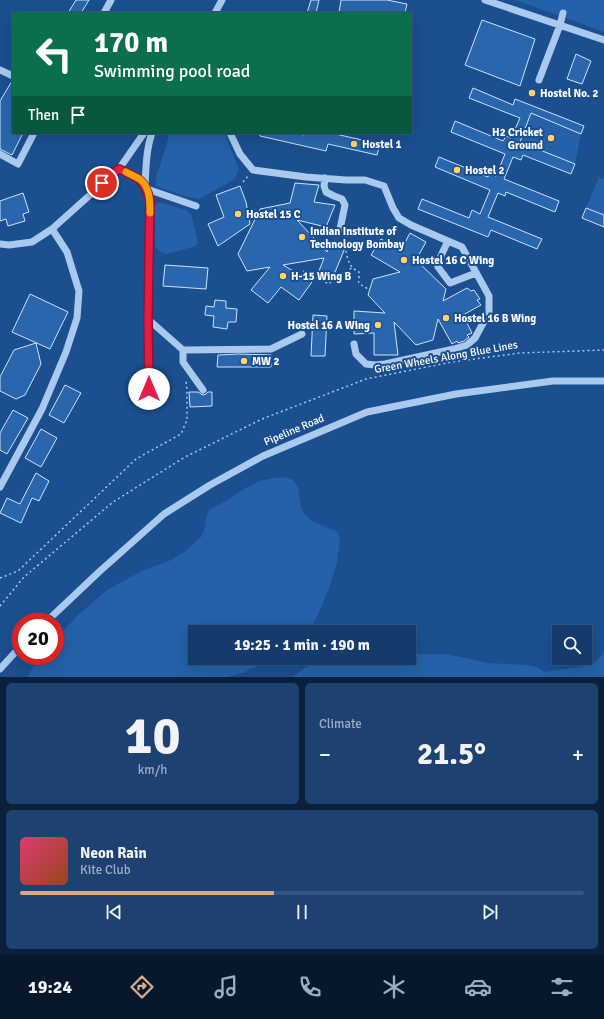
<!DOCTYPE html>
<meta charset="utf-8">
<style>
:root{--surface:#143b6b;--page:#1d4271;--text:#f1f3f6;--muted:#9dadc1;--line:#33557e;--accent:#d6ab8b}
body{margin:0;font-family:Signika,sans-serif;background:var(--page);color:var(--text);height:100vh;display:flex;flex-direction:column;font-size:15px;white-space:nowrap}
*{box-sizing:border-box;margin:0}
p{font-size:13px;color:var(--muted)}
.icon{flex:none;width:22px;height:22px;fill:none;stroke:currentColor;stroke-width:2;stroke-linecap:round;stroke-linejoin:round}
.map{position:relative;height:677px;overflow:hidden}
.drawer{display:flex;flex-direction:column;gap:6px;padding:6px;background:#0b203b;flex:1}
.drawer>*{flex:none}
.guide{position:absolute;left:12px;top:12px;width:400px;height:122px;border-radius:0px;box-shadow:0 4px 16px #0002,0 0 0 1px var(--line);background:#0b6e4f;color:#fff;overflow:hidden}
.fabs{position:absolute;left:552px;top:625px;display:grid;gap:8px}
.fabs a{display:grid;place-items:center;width:40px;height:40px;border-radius:0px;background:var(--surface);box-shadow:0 4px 16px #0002,0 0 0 1px var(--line);font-size:20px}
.speed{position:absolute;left:12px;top:613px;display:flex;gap:8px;font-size:20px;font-weight:700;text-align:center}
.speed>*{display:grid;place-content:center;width:52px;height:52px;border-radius:50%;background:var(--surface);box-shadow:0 4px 16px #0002,0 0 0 1px var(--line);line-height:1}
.speed .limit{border:6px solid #d22;background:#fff;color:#111}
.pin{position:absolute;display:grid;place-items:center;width:34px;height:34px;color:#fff;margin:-17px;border:2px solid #fff;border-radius:50%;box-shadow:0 1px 4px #0007}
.me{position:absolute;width:44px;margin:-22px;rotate:0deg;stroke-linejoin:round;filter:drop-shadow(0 0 3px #0008)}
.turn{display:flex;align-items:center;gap:14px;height:84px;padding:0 16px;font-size:18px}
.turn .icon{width:52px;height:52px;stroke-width:2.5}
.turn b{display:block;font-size:28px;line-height:34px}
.then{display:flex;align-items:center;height:38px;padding:0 16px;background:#0003;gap:8px;font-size:15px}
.big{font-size:30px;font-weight:700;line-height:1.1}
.drawer .tile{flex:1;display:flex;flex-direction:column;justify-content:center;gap:6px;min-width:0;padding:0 14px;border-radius:6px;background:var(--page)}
.drawer .dial{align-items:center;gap:0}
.dial b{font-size:52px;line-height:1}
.song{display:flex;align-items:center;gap:12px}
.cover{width:48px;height:48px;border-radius:6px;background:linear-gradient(135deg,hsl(340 70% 55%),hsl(20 70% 35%))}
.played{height:4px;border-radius:2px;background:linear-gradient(90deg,var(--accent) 45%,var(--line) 45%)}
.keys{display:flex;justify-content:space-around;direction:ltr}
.heat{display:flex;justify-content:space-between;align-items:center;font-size:22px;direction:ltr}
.drawer .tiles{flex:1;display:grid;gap:6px;grid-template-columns:1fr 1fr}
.tile:last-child{grid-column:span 2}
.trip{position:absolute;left:188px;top:625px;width:228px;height:40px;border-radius:0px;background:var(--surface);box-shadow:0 4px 16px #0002,0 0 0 1px var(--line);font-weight:700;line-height:40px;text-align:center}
.dock{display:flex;height:64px;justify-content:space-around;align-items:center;background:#08182b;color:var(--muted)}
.dock .icon{width:28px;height:28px}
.dock .active{color:var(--accent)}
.dock b{font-size:18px;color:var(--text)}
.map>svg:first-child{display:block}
.green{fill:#2461a8}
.building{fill:#2a66ad;stroke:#cfe3fa}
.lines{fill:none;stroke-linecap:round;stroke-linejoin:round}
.path{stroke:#a9c9ee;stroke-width:1.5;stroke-dasharray:2 3;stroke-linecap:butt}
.minor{stroke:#a9c9ee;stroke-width:7}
.route-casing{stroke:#92132f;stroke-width:10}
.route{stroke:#e11d48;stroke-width:7}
.slow{stroke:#f59e0b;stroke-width:7}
.poi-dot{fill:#ffd166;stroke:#1b4f8f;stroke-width:1.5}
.labels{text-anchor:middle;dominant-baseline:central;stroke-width:4;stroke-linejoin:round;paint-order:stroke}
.poi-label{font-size:11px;font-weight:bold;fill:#fff;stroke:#1b4f8f;text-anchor:start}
.street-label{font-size:11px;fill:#fff;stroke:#1b4f8f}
</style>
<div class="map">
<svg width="604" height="677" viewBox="0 0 604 677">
<rect width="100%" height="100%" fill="#1b4f8f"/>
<!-- green -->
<path class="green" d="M515 0H604V32L561 16Z
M531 113 581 134 575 164 520 142Z
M170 133H223L225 135 239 169 235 179 199 199 188 197 156 186V178Z
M599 177 604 179V215L586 208Z
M159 202 186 210 191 214 198 242 196 246 167 254C161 253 158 251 155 246V205Z
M283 477 292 479 298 487 301 506 305 515 312 521 338 532 340 542 337 562 329 589 313 625 308 632H195V658H275L242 673 228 677H28L33 667 43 656H55V642L65 629 78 615 107 590 142 571 171 560 187 550 201 537 205 527 206 518 209 510C226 503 239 490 256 483 264 479 274 478 283 477Z
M409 652 422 654H446L489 663 526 665 537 667 545 672 592 665 604 653V677H293L306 667 328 658H409Z"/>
<!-- building -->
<path class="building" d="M76 0H89L81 13H68Z
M311 0H319L316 13H307Z
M341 0H387L407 4 405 13H339Z
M482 20 535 39 520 86 465 65Z
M576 54 591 61 582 84 567 79Z
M12 81H13V133H23L12 155 0 149V101Z
M473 88 513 105 515 99 584 126 581 134 531 113 520 142 575 164 571 174 523 155 521 160 513 157 504 179 559 201 555 212 506 192 505 196 498 193 488 217 542 239 537 249 491 230 488 237 418 209 422 199 469 218 472 210 480 214 490 190 435 167 439 157 488 177 489 173 496 176 505 154 451 132 455 121 503 141 506 136 511 138 520 118 469 98Z
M260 133H296L304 135 305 133H331L380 144 377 155 328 144 326 151 260 136Z
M295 183 319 185 314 202 335 205 326 227 297 220 327 252 330 243 345 248 333 277 319 271 324 258 283 265 312 282 299 300 281 287 268 303 251 290 270 267 247 271 238 254 260 209 290 203Z
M240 186 246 202 250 224 218 246 208 224 224 217 216 195Z
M23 193 29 212 23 214 25 221 8 226 6 219 0 221V201Z
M586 208 604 215V227L582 218Z
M410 233 426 242 416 260 446 289 443 301 467 288 471 291 474 290 480 299 477 300 481 305 463 315 472 333 467 335 469 337 464 341 458 343 457 341 452 344 438 319 433 340 416 345 394 322 398 355H374V333L354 334V311L385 313 368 295 373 279 400 272 371 255 381 239 401 250Z
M165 265 208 268 206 289 163 286Z
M30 294 68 312 50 349 12 332Z
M215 300 226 301V308L237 309 236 322H228L227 329 213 327 214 316 205 315 206 306 214 307Z
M313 315 327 316 325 356H311Z
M36 343 41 364 25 395 16 399 0 391V377L14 350Z
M239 354 271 355V367H217L218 355Z
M65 385 81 393 64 423 49 415Z
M189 392H198L201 394 203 395 206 394 208 392H212V406L190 407Z
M13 410 28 418 7 454 0 450V433Z
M41 429 57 438 41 467 25 458Z
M36 473 49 481 39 501 32 498 21 523 0 513 7 498 20 504Z"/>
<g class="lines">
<!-- path -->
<path class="path" d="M243 182 248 176
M315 231 332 233
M345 236C345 245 346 262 353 268 355 270 357 271 359 272 360 284 354 281 368 289
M303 271 329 284 337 275 352 268
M0 578 18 571 136 459 181 434 187 420V390L186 381
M0 606 24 577 113 502 185 457 262 419 366 379 452 362 520 353 604 350"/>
<!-- minor -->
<path class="minor" d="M485 0 604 40
M104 13 111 0
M215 13 222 0
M0 70 13 76
M539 80 560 25 563 13
M230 133 240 154 253 170 306 177 346 180H365L384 186 393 208 399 218 411 225 462 247 489 296V312L475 338 467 345 454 349 385 364 375 365 366 364 356 354 354 344
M0 154 18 164 34 133
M119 169C138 178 144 178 150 200L149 320V403
M325 178 324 186 326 192 334 196 342 199 345 205 340 229
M145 186C146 168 146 150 152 133
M147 189 196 206
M448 241 437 264 438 267 450 283 476 273
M0 244 9 245 32 242 52 229 119 169 144 133
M149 320 183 350V362L203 390
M183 350 271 349 302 334
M0 487 42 409 66 352 77 318 79 291 67 252 52 229
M46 622 100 571 164 514 210 485 263 456 367 412 456 394 553 381H604
M0 669 21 646"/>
</g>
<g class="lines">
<!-- route casing -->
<g class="route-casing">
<path id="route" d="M102 183 119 169C138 178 144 178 150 200L148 320 149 389"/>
</g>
<!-- route -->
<use href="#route" class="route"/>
<!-- slow -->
<path class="slow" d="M126 172C131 175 137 177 141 180 150 188 150 202 150 213"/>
</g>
<!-- markers -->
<g class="poi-dot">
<circle cx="532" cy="93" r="4"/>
<circle cx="551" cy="138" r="4"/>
<circle cx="354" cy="144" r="4"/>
<circle cx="457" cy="170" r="4"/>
<circle cx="238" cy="214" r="4"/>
<circle cx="302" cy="237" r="4"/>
<circle cx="404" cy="260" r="4"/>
<circle cx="283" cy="276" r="4"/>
<circle cx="446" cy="318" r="4"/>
<circle cx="378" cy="325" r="4"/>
<circle cx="244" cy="361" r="4"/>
</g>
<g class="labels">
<!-- poi labels -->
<g class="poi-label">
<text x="540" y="93">Hostel No. 2</text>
<text x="543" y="132" text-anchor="end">H2 Cricket<tspan x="543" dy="13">Ground</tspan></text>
<text x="362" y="144">Hostel 1</text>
<text x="465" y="170">Hostel 2</text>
<text x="246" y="214">Hostel 15 C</text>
<text x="310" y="231">Indian Institute of<tspan x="310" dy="13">Technology Bombay</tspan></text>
<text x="412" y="260">Hostel 16 C Wing</text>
<text x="291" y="276">H-15 Wing B</text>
<text x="454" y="318">Hostel 16 B Wing</text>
<text x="370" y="325" text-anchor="end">Hostel 16 A Wing</text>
<text x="252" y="361">MW 2</text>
</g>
<!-- street labels -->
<g class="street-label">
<text transform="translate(446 357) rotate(-10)">Green Wheels Along Blue Lines</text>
<text transform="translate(294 430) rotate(-23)">Pipeline Road</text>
</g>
</g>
</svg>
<div class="fabs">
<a><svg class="icon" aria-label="search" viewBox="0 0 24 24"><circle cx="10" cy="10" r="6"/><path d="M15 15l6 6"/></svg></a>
</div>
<div class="speed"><div class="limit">20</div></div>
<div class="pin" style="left:102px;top:183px;background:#d93025"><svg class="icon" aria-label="arrive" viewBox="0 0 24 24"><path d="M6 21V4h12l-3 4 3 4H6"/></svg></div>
<svg class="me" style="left:149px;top:389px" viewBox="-20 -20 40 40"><circle r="19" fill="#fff"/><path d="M0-13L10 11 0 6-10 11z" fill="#e11d48"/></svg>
<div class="trip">19:25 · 1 min · 190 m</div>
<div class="guide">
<div class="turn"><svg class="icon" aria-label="left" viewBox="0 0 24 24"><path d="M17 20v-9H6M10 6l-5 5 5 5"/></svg><div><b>170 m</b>Swimming pool road</div></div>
<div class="then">Then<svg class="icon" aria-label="arrive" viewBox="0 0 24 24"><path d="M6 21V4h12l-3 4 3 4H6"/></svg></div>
</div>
</div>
<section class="drawer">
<div class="tiles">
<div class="tile dial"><b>10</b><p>km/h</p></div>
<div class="tile"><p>Climate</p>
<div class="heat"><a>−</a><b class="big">21.5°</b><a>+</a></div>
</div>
<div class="tile">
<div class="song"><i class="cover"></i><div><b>Neon Rain</b><p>Kite Club</p></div></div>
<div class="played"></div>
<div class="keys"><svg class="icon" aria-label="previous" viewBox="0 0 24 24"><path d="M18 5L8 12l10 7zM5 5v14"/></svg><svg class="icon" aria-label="pause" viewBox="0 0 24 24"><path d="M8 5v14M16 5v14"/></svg><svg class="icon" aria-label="next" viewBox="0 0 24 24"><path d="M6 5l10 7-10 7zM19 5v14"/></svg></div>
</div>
</div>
</section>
<nav class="dock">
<b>19:24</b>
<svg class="icon active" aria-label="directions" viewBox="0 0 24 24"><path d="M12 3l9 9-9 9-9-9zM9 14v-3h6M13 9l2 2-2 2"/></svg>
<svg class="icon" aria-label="music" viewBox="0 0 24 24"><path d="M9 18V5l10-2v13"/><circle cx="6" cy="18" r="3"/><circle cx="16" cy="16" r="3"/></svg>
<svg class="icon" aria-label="phone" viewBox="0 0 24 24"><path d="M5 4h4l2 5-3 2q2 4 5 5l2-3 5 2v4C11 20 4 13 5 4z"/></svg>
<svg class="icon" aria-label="climate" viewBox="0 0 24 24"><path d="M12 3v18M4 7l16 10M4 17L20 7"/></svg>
<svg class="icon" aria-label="car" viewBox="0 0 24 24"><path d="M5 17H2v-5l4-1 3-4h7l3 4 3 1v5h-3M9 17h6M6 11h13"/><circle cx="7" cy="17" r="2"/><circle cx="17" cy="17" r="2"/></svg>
<svg class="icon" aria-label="filters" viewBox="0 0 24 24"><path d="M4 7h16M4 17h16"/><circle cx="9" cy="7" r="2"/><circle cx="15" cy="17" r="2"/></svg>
</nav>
